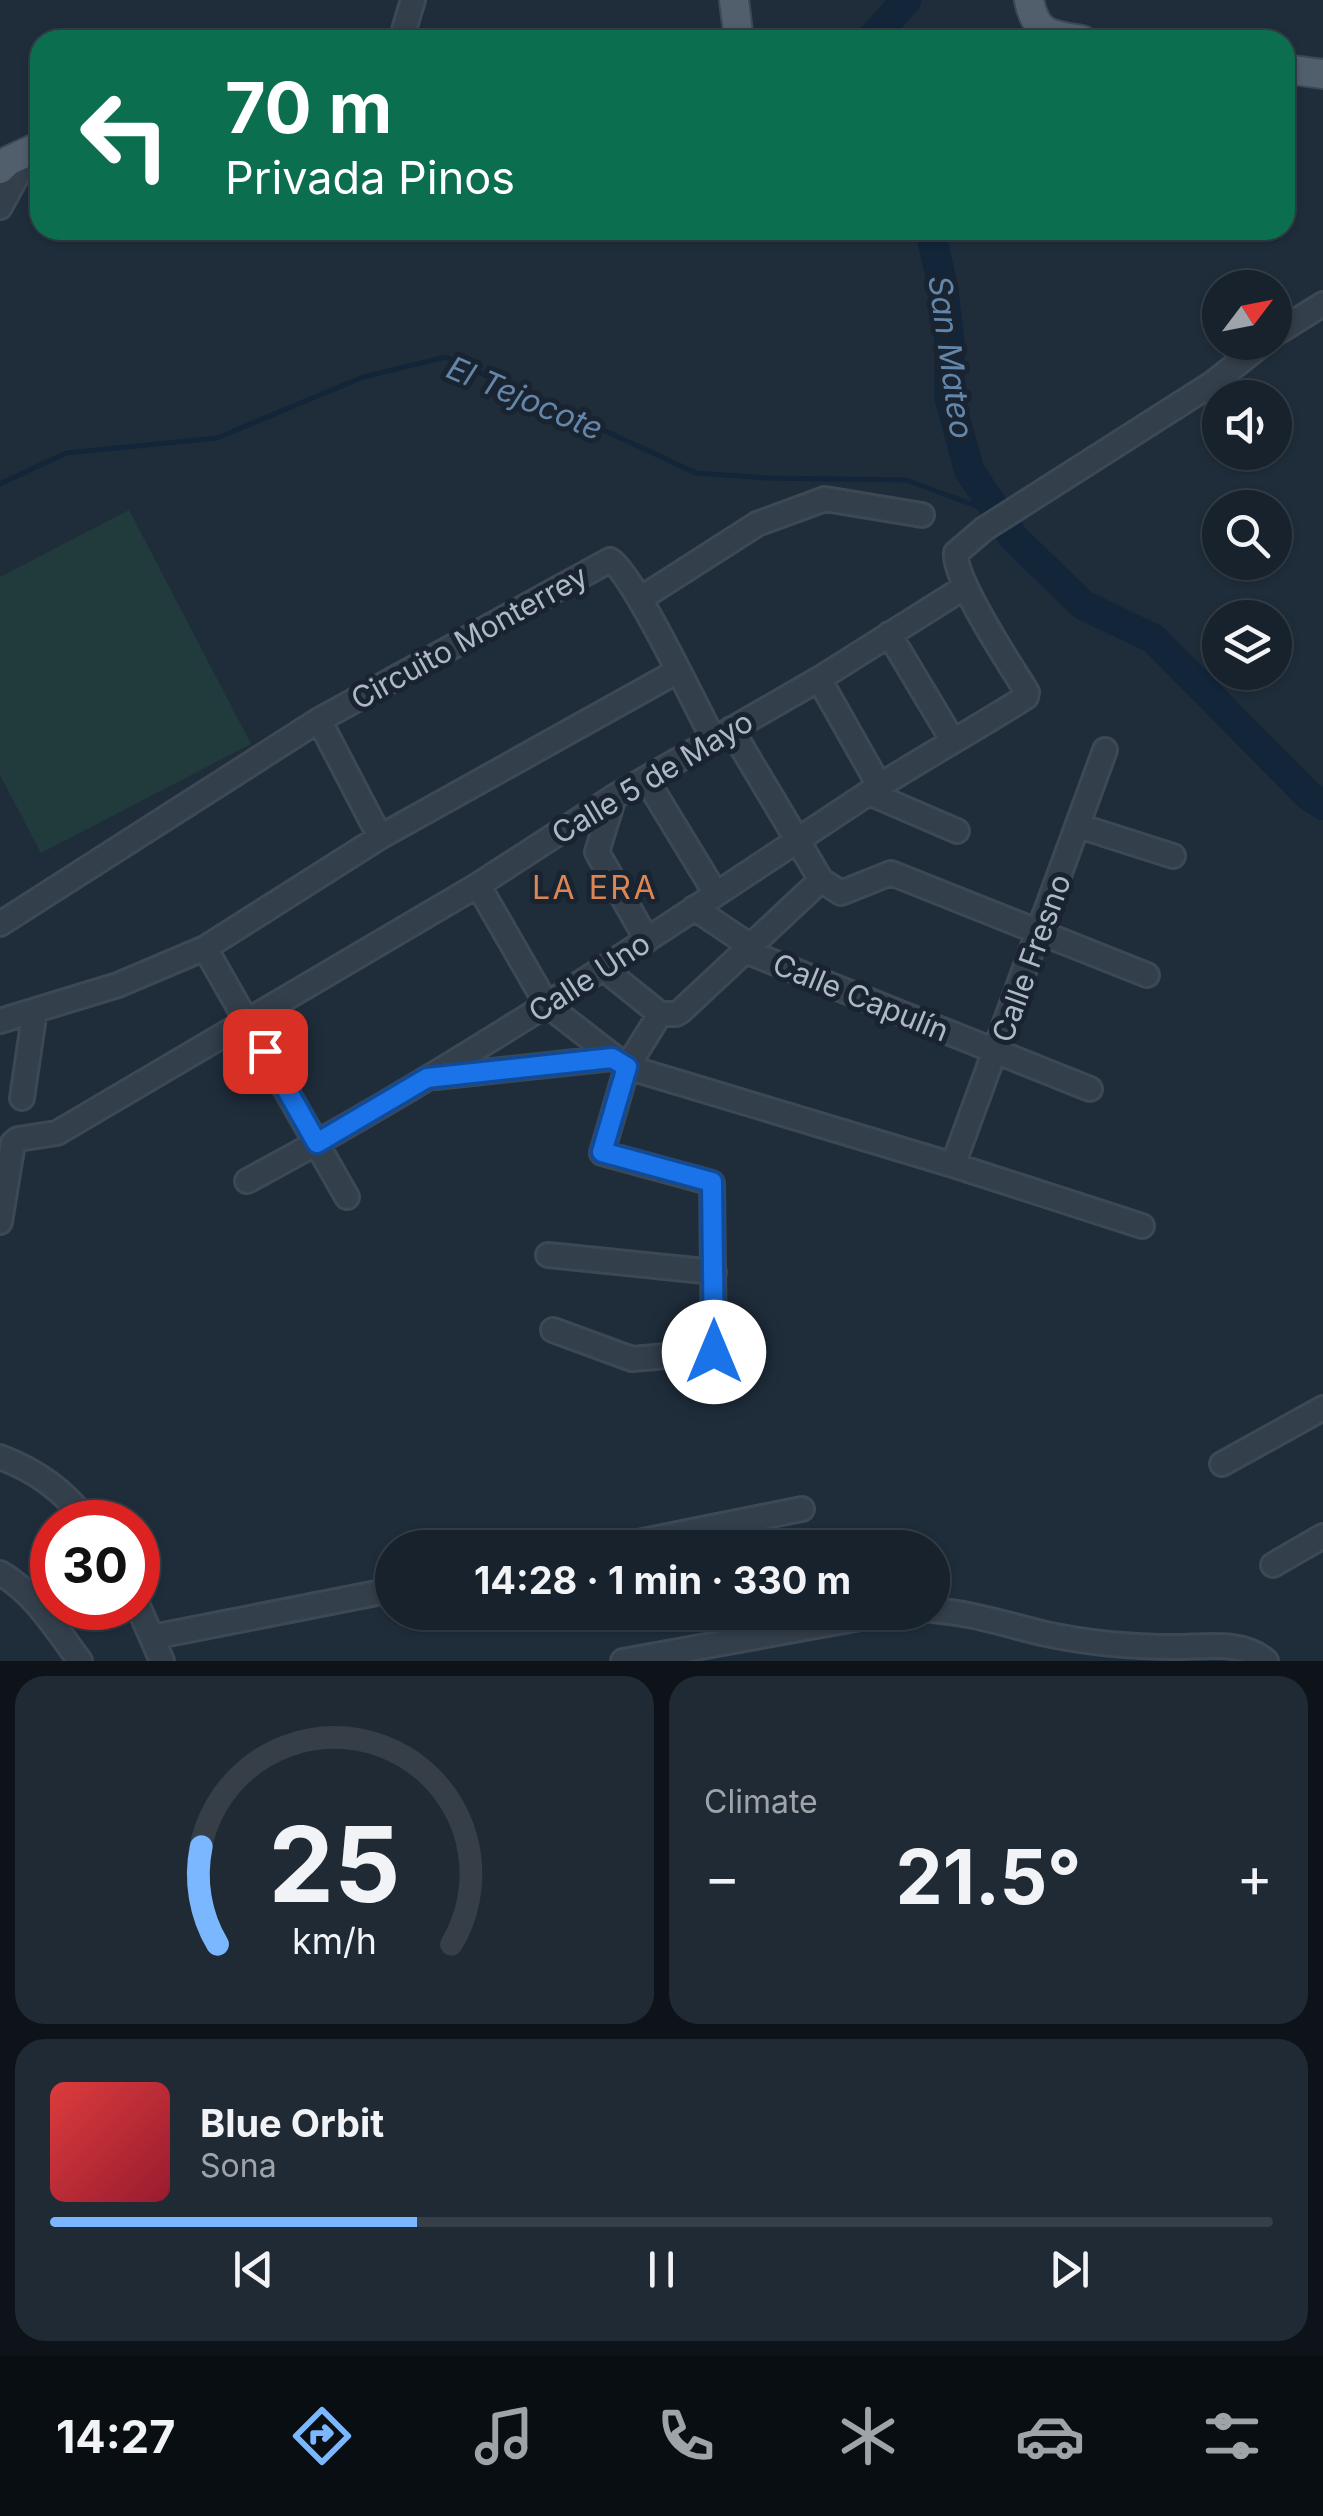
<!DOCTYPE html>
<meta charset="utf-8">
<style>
:root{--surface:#17222c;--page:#202a34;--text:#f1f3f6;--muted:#9ea4a9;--line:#363f48;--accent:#7bb7ff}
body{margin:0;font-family:Inter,sans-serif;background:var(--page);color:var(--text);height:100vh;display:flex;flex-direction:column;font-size:38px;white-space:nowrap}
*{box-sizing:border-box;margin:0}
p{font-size:32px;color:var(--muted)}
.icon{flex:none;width:55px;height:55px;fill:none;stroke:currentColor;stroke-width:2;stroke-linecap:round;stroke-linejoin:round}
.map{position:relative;height:1661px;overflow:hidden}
.details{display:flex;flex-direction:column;gap:15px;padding:15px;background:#0d1318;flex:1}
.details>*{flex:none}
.hud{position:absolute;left:30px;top:30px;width:1265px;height:210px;border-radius:30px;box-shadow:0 2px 8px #0004,0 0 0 2px var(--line);background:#0b6e4f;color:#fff;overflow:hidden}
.needle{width:65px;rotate:58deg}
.controls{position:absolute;left:1202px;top:270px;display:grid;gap:20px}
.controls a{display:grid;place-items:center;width:90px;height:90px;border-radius:50%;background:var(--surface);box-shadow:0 2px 8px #0004,0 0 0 2px var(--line);font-size:50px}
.speed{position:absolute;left:30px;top:1500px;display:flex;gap:20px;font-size:50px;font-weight:700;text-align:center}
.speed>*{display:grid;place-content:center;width:130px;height:130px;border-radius:50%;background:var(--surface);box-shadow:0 2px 8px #0004,0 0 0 2px var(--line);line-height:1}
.speed .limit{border:15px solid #d22;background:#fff;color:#111}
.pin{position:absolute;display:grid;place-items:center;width:85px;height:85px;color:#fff;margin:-42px;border-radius:20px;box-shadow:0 5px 15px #0006}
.me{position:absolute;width:110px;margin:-55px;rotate:0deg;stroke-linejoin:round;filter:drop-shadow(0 0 8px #0008)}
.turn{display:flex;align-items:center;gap:35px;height:210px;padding:0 30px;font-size:45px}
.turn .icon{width:130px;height:130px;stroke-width:2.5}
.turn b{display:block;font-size:70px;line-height:85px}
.big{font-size:75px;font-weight:700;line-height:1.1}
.details .widget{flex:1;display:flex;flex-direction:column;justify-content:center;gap:15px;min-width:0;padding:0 35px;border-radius:30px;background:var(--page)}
.details .dial{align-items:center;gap:0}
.dial svg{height:260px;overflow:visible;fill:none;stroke:var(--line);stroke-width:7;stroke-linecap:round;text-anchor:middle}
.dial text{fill:var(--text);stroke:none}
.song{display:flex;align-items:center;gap:30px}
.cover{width:120px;height:120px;border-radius:15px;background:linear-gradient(135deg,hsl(0 70% 55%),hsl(350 70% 35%))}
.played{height:10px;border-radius:5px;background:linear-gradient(90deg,var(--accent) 30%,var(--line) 30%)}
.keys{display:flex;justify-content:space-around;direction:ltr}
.heat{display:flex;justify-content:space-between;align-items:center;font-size:55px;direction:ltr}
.details .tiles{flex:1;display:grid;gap:15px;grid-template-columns:1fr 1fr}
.widget:last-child{grid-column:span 2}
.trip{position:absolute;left:375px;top:1530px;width:575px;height:100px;border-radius:50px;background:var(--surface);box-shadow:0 2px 8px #0004,0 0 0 2px var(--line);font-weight:700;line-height:100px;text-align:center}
.tabs{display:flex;height:160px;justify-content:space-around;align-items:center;background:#090e12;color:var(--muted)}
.tabs .icon{width:70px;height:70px}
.tabs .on{color:var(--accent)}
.tabs b{font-size:45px;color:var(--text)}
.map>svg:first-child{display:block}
.green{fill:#213b3c}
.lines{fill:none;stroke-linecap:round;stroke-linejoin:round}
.stream{stroke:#122539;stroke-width:5}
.river{stroke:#122539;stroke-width:30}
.minor-casing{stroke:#3d4855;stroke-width:28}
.major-casing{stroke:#3d4855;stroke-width:32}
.minor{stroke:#333f4b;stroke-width:22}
.major{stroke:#515e6c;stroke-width:28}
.route-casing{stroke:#114b97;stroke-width:25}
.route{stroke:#1a73e8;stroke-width:18}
.labels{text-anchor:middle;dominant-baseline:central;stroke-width:10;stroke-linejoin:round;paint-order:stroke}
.street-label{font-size:30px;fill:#aeb9c8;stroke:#192430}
.water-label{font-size:32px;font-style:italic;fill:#6386aa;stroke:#192430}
.neighbourhood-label{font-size:32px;letter-spacing:2.5px;fill:#dd8654;stroke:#192430}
</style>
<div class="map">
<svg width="1323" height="1661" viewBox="0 0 1323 1661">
<rect width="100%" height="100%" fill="#1f2d3b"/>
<!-- green -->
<path class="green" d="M129 510 251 744 41 853 0 775V577Z"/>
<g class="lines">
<!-- stream -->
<path class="stream" d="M0 484 66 453 217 438 363 377 446 357 696 473 766 478 906 480 993 512"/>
<!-- river -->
<path class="river" d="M871 40 906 0
M930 230 943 287 950 346 949 396 969 470 1014 538 1083 605 1154 639 1308 795 1323 805"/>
<!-- minor casing -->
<g class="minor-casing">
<path id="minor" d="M401 40 413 0
M0 207 31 150
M1275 334 1323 304
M640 599 757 524 825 499 922 515
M889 634 953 741
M819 679 880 787
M319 720 380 837
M731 729 821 880 841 893 891 873 1147 975
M646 779 716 894
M869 793 957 831
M614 797 597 852 647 940
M1079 826 1173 856
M478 885 547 1005 627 1067 953 1165 1142 1226
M694 908 749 945
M0 924 319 720 610 560C633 573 695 705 713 738
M205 948 347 1197
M743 950 1090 1089
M603 968 660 1014
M660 1014H676L681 1011 821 880
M0 1021 118 985 205 948 380 837 676 672
M436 1077 612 1058
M22 1098 35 1010
M953 1165 1105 750
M247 1181C461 1067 662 930 864 796 917 761 973 731 1026 697L1027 692C1010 664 954 581 956 553L984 529 1213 383 1265 342
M0 1222 13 1143 18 1139 57 1133 478 885 614 797 819 679 965 587
M548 1255 714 1272
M553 1330 632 1359 714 1352 712 1183 602 1153 627 1067 660 1014
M0 1457C37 1471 64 1491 88 1522
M1222 1464 1323 1408
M608 1548 802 1509
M1273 1565 1323 1536
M0 1573C34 1592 57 1630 80 1661
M138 1606 162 1661
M932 1610C972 1613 1008 1625 1046 1634 1088 1643 1133 1647 1176 1647 1204 1647 1243 1640 1266 1661
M153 1637 392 1590
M623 1661 894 1612"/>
</g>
<!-- major casing -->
<g class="major-casing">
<path id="major" d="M734 0 739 40
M1029 0C1036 35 1050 35 1082 40
M1285 69 1323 74
M0 169 8 161 40 146"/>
</g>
<!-- minor -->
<use href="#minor" class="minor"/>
<!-- major -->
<use href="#major" class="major"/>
</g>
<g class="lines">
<!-- route casing -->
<g class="route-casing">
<path id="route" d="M265 1051 317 1143 427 1078 612 1058 627 1067 602 1152 712 1182 714 1352"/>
</g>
<!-- route -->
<use href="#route" class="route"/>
</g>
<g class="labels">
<!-- street labels -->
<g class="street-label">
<text transform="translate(469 637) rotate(-29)">Circuito Monterrey</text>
<text transform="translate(652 777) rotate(-31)">Calle 5 de Mayo</text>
<text transform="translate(1031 958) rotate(-70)">Calle Fresno</text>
<text transform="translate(589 977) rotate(-33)">Calle Uno</text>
<text transform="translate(861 997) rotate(22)">Calle Capulín</text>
</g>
<!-- water labels -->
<g class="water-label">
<text transform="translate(951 357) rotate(82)">San Mateo</text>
<text transform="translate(525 398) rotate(23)">El Tejocote</text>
</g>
<!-- neighbourhood labels -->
<g class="neighbourhood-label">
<text x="595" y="887">LA ERA</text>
</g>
</g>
</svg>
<div class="controls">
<a><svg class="needle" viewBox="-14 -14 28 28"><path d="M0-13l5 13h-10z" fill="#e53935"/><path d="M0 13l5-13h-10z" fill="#9ea4a9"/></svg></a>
<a><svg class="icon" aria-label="sound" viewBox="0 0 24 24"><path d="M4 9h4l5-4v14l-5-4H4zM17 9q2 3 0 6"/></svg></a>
<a><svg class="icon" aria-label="search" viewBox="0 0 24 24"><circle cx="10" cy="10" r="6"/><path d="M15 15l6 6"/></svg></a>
<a><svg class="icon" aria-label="layers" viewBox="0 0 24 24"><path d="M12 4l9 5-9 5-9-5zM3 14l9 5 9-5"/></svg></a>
</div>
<div class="speed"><div class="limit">30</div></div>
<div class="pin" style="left:265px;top:1051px;background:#d93025"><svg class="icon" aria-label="arrive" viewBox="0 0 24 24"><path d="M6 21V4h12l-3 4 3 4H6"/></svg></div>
<svg class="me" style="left:714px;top:1352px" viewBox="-20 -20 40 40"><circle r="19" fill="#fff"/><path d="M0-13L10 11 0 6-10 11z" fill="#1a73e8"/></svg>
<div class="trip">14:28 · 1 min · 330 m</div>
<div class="hud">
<div class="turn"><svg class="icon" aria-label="left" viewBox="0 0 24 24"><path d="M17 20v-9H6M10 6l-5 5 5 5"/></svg><div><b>70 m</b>Privada Pinos</div></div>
</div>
</div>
<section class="details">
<div class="tiles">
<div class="widget dial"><svg viewBox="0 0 100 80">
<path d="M14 69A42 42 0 1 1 86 69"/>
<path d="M14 69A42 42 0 0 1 9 39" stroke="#7bb7ff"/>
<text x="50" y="56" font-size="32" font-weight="700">25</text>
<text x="50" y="72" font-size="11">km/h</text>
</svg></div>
<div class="widget"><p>Climate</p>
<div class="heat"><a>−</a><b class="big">21.5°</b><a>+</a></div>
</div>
<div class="widget">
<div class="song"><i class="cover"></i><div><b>Blue Orbit</b><p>Sona</p></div></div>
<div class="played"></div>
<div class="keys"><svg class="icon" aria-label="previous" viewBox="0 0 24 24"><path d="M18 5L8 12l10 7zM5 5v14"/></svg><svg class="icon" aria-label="pause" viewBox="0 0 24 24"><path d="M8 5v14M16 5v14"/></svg><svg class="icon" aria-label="next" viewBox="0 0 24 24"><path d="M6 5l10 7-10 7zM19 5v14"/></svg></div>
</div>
</div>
</section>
<nav class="tabs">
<b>14:27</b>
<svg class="icon on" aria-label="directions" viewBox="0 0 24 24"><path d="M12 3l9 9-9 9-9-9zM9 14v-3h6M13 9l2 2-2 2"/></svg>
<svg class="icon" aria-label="music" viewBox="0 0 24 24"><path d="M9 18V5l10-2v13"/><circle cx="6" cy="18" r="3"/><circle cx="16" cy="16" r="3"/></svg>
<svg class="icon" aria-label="phone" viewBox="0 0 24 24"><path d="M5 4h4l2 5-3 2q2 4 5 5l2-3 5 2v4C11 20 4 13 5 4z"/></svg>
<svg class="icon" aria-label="climate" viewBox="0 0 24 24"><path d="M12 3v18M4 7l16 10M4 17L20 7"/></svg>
<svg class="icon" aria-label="car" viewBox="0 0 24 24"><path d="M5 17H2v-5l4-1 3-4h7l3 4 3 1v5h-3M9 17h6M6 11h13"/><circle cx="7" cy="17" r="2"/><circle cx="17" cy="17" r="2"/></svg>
<svg class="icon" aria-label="filters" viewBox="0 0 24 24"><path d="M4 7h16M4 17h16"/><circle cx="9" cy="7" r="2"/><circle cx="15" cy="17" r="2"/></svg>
</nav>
